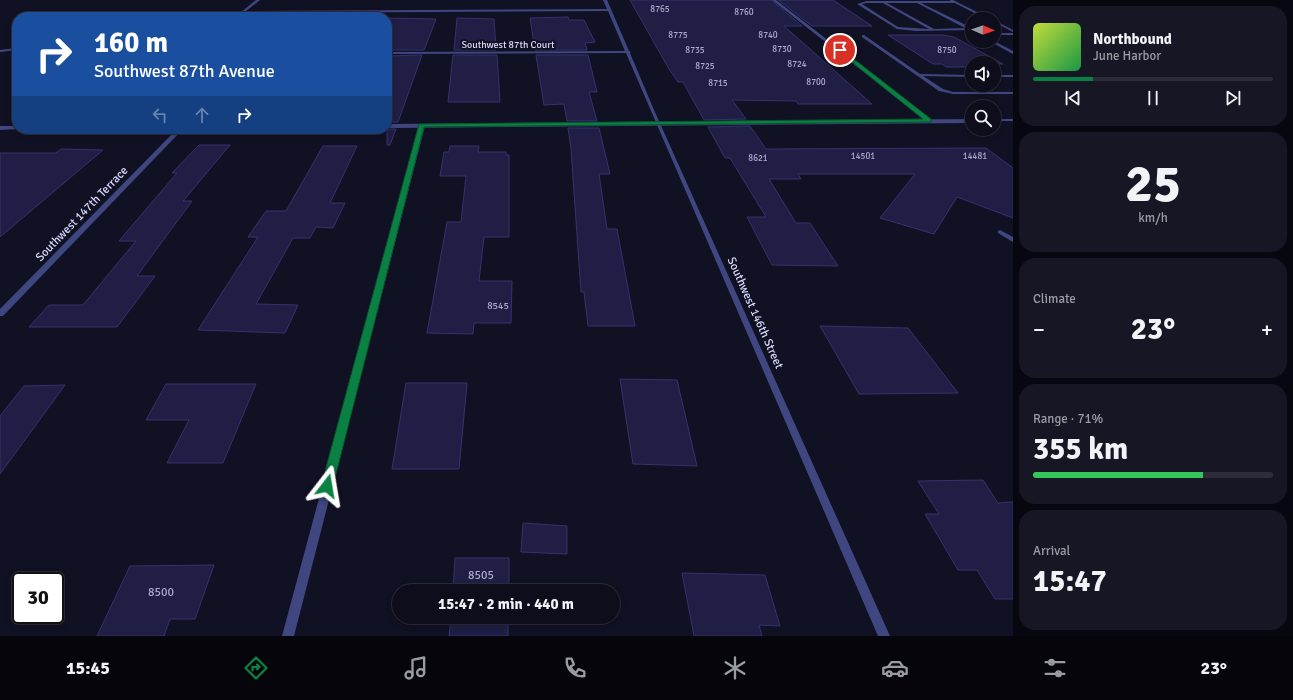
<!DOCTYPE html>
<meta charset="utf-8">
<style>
:root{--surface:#0d0d1b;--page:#161624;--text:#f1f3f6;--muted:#9a9ca3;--line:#2d2d3a;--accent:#0b8043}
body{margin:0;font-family:Signika,sans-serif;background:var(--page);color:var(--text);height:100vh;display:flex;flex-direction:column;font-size:15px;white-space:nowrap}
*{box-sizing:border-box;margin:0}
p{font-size:13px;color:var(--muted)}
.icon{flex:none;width:22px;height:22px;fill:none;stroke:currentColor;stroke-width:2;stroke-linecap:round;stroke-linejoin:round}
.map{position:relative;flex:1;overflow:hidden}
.panel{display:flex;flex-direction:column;gap:6px;padding:6px;background:#07070f;width:280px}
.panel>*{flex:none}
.top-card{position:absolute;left:12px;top:12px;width:380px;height:122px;border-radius:16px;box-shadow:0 2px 6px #0003,0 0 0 1px var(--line);background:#1a4fa0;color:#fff;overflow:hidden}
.needle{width:26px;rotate:92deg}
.fabs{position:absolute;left:965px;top:12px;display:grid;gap:8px}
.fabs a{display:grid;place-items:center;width:36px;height:36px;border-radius:50%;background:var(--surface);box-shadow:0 2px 6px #0003,0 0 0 1px var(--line);font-size:20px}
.speed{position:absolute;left:12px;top:572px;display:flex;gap:8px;font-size:20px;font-weight:700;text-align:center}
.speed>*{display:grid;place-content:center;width:52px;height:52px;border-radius:50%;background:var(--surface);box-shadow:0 2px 6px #0003,0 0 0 1px var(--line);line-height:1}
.speed .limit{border:2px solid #111;border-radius:6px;background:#fff;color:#111}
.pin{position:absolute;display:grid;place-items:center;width:34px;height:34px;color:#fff;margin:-17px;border:2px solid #fff;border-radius:50%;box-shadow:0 1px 4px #0007}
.me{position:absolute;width:44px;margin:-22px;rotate:14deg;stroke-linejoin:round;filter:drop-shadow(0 0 3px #0008)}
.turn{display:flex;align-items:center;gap:14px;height:84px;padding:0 16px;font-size:18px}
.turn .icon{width:52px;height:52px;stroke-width:2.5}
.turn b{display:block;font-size:28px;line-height:34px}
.lanes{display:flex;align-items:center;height:38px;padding:0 16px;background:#0003;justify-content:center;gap:20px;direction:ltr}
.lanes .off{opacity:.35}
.big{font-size:30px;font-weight:700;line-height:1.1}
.panel .widget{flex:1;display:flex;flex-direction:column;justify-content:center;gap:6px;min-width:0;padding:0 14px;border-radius:16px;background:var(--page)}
.panel .dial{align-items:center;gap:0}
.dial b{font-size:52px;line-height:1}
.song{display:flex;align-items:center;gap:12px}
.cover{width:48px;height:48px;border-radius:6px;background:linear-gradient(135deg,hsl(70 70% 55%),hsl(140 70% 35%))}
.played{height:4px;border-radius:2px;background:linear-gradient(90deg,var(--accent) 25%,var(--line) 25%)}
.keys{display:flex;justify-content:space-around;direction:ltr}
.heat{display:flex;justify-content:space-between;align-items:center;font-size:22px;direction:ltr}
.charge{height:6px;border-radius:3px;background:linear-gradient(90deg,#34c759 71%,var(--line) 0)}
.trip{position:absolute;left:392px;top:584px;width:228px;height:40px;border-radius:20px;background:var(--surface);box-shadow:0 2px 6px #0003,0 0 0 1px var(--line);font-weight:700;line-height:40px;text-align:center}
.tab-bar{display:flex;height:64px;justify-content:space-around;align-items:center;background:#05050b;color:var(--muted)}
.tab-bar .icon{width:28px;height:28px}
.tab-bar .on{color:var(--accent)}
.tab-bar b{font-size:18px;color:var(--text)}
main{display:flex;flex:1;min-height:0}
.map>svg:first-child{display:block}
.building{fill:#201e44;stroke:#35326e}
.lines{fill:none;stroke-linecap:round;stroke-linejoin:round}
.service{fill:#404680;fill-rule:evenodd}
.minor{fill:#404680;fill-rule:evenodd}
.tertiary{fill:#404680;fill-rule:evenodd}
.route{fill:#0b8043;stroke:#07532c}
.labels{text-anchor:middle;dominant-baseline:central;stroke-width:4;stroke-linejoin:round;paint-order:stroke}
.far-number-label{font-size:9px;fill:#a9aace}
.far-street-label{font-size:10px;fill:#d7d8fc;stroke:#111124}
.number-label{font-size:10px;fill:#a9aace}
.street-label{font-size:12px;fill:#d7d8fc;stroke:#111124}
.near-number-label{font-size:12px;fill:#a9aace}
</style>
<main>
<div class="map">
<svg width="1013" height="636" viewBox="0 0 1013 636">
<rect width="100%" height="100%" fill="#111124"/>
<!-- building -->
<path class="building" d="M630 0H771L802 26H784L872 104H798L796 101 732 100 746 119 704 120 683 82H678L669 69Z
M778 0H833L872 26H812Z
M568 17 569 20H584L595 42 585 43 587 50H535L530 18Z
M387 18 436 19 424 50H387Z
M457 18 494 19 496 50H454Z
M888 35H943L954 37 1003 64 972 63V67H946L942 64H933Z
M422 55 398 122H387V56Z
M453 55H497L500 102H448Z
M536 55H588L597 92H589L597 121H567L564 104 544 105Z
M750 126 766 149 986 148 1013 168V218L957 197 934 234 880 218 915 174H798L801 179H769L796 223H810L838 266 772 265 747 217H766L730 158H725L708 127Z
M568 128H599L610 174H599L607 229H617L635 326H588L584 292H581L571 149Z
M387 129H396L390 145H387Z
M199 145H230L183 201H192L137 276H155L117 327H29L49 305H83L136 241H119L177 173H172Z
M323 146H357L330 203H345L333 228 316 227 310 238H293L256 304 298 305 285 333 198 330 258 237H248L266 211H286Z
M450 146H479L478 152H506V155H509V237H484L479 281H512L511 323H474L473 334 427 333 447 222H461L466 176H440L444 152H449Z
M61 149 103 150 0 237V153H56Z
M820 326 908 328 958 393 859 394Z
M620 379 677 380 697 466 633 464Z
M406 383H467L459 469H392Z
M166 384H256L223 463H167L189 420H146Z
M65 385 0 474V416L24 386Z
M983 480 998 503 1013 502V599H995L977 570H958L925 514H939L918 481Z
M523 523 567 526V554L521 552Z
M455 558H509V591H453Z
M214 565 195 619H170L164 636H97L130 566Z
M682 573 765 575 780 626 759 625 762 636H694Z
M451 617H508V636H449Z"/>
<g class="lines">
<!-- service -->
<path class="service" d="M867 1H956L955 3H921L972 28V30L916 31 897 29 857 4ZM867 3H883L929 29 898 27 862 4ZM887 3H917L965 28 934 29Z
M994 33H1013V35H994Z
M862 35H864L920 74 972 75V77L923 76 943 89 953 92H1013V94H953L939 91 862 37Z
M989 41H994L1013 51V54Z
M994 75H1013V77H994Z"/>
<!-- minor -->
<path class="minor" d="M256 0H260L246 11 607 9 603 0H607L629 51 631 52 630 53 654 110 890 636H878L626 53 387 54V52L625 51 608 11 244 13 239 17H235Z
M772 0H776L931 120V122H927Z
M17 48V50L0 52V50Z
M422 124 425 126 294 636H282L419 126Z
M177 129H183L3 316H0V309Z
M1000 230 1013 237V242L998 233V231Z"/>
<!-- tertiary -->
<path class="tertiary" d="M949 0H953L991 19H986Z
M994 20 1013 30V32L994 22Z
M972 119V123L387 128V124Z
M994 119H1013V121H994Z
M0 126H17V129H19L0 130Z"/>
</g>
<!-- route -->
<path class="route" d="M838 49H841L931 119V122L424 127 333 486 332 489 327 490 323 489 321 486 419 124 923 119 838 51Z"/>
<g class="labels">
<!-- far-number labels -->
<g class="far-number-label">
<text x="660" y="9">8765</text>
<text x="744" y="12">8760</text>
<text x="678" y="35">8775</text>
<text x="768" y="35">8740</text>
<text x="782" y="49">8730</text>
<text x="695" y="50">8735</text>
<text x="947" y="50">8750</text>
<text x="797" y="64">8724</text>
<text x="705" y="66">8725</text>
<text x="816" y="82">8700</text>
<text x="718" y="83">8715</text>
<text x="863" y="156">14501</text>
<text x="975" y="156">14481</text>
<text x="758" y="158">8621</text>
</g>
<!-- far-street labels -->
<g class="far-street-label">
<text x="508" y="45">Southwest 87th Court</text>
</g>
<!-- number labels -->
<g class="number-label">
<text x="498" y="306">8545</text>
</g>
<!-- street labels -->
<g class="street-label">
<text transform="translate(82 214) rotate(-46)">Southwest 147th Terrace</text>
<text transform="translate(755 313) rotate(66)">Southwest 146th Street</text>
</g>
<!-- near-number labels -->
<g class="near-number-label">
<text x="481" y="575">8505</text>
<text x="161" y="592">8500</text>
</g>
</g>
</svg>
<div class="fabs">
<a><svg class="needle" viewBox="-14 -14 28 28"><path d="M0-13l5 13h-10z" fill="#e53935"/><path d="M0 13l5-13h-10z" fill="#9a9ca3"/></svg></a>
<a><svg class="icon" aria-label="sound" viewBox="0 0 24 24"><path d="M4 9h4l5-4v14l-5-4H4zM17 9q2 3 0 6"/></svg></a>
<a><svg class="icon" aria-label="search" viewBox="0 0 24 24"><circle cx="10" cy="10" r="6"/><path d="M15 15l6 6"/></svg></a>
</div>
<div class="speed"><div class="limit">30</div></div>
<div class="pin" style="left:840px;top:50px;background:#d93025"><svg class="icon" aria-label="arrive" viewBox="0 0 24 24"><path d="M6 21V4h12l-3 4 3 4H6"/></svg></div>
<svg class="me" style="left:327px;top:486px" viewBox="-20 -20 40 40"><path d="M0-17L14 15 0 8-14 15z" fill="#0b8043" stroke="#fff" stroke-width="4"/></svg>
<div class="trip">15:47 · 2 min · 440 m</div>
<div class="top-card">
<div class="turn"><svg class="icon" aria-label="right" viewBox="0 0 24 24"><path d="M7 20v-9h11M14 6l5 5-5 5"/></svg><div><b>160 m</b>Southwest 87th Avenue</div></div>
<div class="lanes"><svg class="icon off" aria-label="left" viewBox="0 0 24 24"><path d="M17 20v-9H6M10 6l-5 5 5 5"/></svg><svg class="icon off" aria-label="ahead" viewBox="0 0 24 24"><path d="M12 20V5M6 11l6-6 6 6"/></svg><svg class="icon" aria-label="right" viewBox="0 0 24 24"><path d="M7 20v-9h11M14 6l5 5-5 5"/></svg></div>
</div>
</div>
<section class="panel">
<div class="widget">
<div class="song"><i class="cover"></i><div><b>Northbound</b><p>June Harbor</p></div></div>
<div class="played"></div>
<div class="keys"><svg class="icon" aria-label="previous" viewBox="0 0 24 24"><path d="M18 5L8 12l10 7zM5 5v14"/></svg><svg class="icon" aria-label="pause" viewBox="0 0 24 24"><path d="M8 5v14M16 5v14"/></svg><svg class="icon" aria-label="next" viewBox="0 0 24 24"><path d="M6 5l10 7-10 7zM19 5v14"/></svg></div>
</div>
<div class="widget dial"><b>25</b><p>km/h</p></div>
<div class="widget"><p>Climate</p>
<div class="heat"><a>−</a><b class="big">23°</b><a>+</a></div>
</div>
<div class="widget"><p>Range · 71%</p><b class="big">355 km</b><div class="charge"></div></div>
<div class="widget"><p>Arrival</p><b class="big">15:47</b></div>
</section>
</main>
<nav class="tab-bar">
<b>15:45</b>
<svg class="icon on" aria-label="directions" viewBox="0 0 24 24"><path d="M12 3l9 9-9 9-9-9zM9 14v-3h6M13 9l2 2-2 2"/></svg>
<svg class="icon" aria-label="music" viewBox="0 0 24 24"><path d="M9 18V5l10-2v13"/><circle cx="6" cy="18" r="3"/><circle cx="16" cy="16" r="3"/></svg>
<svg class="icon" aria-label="phone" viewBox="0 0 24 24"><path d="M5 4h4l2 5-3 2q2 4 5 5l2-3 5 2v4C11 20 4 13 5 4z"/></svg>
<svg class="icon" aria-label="climate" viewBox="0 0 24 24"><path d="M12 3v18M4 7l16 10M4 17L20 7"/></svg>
<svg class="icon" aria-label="car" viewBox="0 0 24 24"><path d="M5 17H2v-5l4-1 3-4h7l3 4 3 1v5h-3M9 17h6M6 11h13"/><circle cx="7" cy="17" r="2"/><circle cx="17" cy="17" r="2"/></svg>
<svg class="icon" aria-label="filters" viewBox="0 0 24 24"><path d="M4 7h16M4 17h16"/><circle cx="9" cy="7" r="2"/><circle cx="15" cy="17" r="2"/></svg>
<b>23°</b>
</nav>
